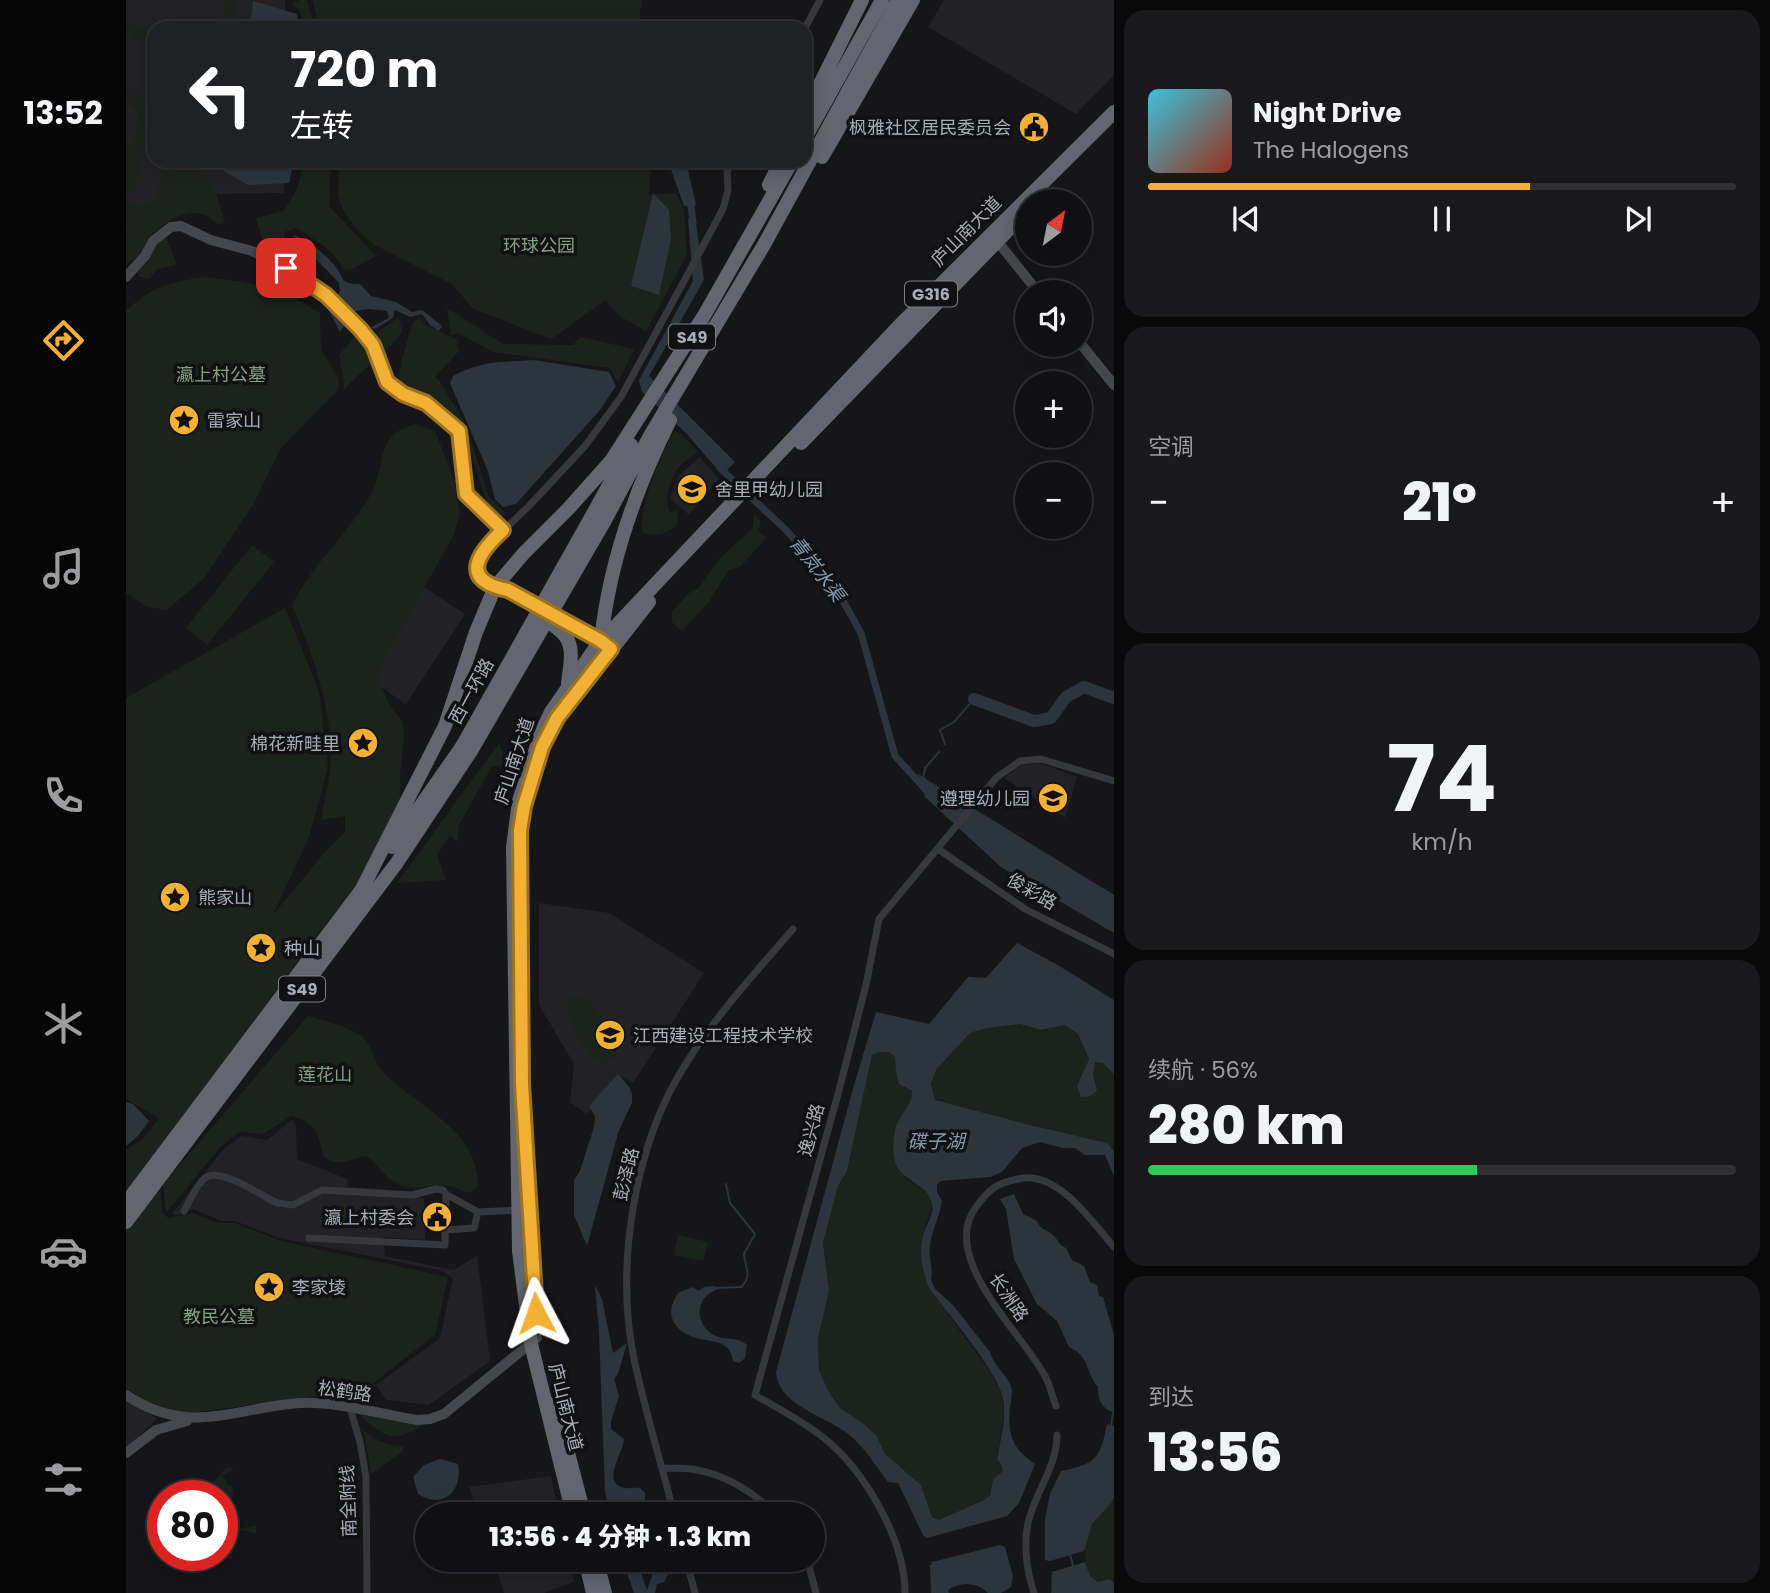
<!DOCTYPE html>
<html lang="zh">
<meta charset="utf-8">
<style>
:root{--surface:#101012;--page:#19191b;--text:#f1f3f6;--muted:#9c9d9f;--line:#303032;--accent:#f2b134}
body{margin:0;font-family:Poppins,"Noto Sans SC",sans-serif;background:var(--page);color:var(--text);height:100vh;display:flex;flex-direction:column;font-size:26px;white-space:nowrap}
*{box-sizing:border-box;margin:0}
p{font-size:23px;color:var(--muted)}
.icon{flex:none;width:38px;height:38px;fill:none;stroke:currentColor;stroke-width:2;stroke-linecap:round;stroke-linejoin:round}
.map{position:relative;flex:1;overflow:hidden}
.details{display:flex;flex-direction:column;gap:10px;padding:10px;background:#09090a;width:656px}
.details>*{flex:none}
.banner{position:absolute;left:21px;top:21px;width:665px;height:147px;border-radius:21px;box-shadow:0 4px 18px #0003,0 0 0 2px var(--line);background:#202124;color:#fff;overflow:hidden}
.needle{width:46px;rotate:32deg}
.tools{position:absolute;left:889px;top:189px;display:grid;gap:14px}
.tools a{display:grid;place-items:center;width:77px;height:77px;border-radius:50%;background:var(--surface);box-shadow:0 4px 18px #0003,0 0 0 2px var(--line);font-size:35px}
.speed{position:absolute;left:21px;top:1480px;display:flex;gap:14px;font-size:35px;font-weight:700;text-align:center}
.speed>*{display:grid;place-content:center;width:91px;height:91px;border-radius:50%;background:var(--surface);box-shadow:0 4px 18px #0003,0 0 0 2px var(--line);line-height:1}
.speed .limit{border:10px solid #d22;background:#fff;color:#111}
.pin{position:absolute;display:grid;place-items:center;width:60px;height:60px;color:#fff;margin:-30px;border-radius:14px;box-shadow:0 4px 10px #0006}
.me{position:absolute;width:77px;margin:-38px;rotate:356deg;stroke-linejoin:round;filter:drop-shadow(0 0 5px #0008)}
.turn{display:flex;align-items:center;gap:24px;height:147px;padding:0 28px;font-size:32px}
.turn .icon{width:91px;height:91px;stroke-width:2.5}
.turn b{display:block;font-size:49px;line-height:60px}
.big{font-size:52px;font-weight:800;line-height:1.1}
.details .card{flex:1;display:flex;flex-direction:column;justify-content:center;gap:10px;min-width:0;padding:0 24px;border-radius:21px;background:var(--page)}
.details .dial{align-items:center;gap:0}
.dial b{font-size:91px;line-height:1}
.song{display:flex;align-items:center;gap:21px}
.cover{width:84px;height:84px;border-radius:10px;background:linear-gradient(135deg,hsl(190 70% 55%),hsl(10 70% 35%))}
.played{height:7px;border-radius:4px;background:linear-gradient(90deg,var(--accent) 65%,var(--line) 65%)}
.keys{display:flex;justify-content:space-around;direction:ltr}
.heat{display:flex;justify-content:space-between;align-items:center;font-size:38px;direction:ltr}
.charge{height:10px;border-radius:5px;background:linear-gradient(90deg,#34c759 56%,var(--line) 0)}
.trip{position:absolute;left:289px;top:1502px;width:410px;height:70px;border-radius:35px;background:var(--surface);box-shadow:0 4px 18px #0003,0 0 0 2px var(--line);font-weight:800;line-height:70px;text-align:center}
main{display:flex;flex:1;min-height:0}
.tab-bar{display:flex;flex-direction:column;width:126px;justify-content:space-around;align-items:center;background:#060607;color:var(--muted)}
.tab-bar .icon{width:49px;height:49px}
.tab-bar .active{color:var(--accent)}
.tab-bar b{font-size:32px;color:var(--text)}
.map>svg:first-child{display:block}
.built{fill:#222225}
.green{fill:#1c231d}
.water{fill:#2c353c;fill-rule:evenodd}
.lines{fill:none;stroke-linecap:round;stroke-linejoin:round}
.stream{stroke:#2c353c;stroke-width:2}
.canal{stroke:#2c353c;stroke-width:7}
.river{stroke:#2c353c;stroke-width:12}
.street{stroke:#37383d;stroke-width:7}
.secondary{stroke:#45474d;stroke-width:10}
.highway{stroke:#63666e;stroke-width:14}
.highway-bridge{stroke:#63666e;stroke-width:14}
.route-casing{stroke:#9d7322;stroke-width:18}
.route{stroke:#f2b134;stroke-width:12}
.labels{text-anchor:middle;dominant-baseline:central;stroke-width:7;stroke-linejoin:round;paint-order:stroke}
.shield{fill:#111113;stroke:#7b7e86;stroke-width:2}
.shield-label{font-size:16px;font-weight:bold;fill:#a8adb8}
.poi-label{font-size:18px;fill:#a8adb8;stroke:#111113;text-anchor:start}
.street-label{font-size:18px;fill:#a8adb8;stroke:#111113}
.park-label{font-size:18px;fill:#7fa381;stroke:#111113}
.water-label{font-size:19px;font-style:italic;fill:#7f9bb3;stroke:#111113}
</style>
<main>
<nav class="tab-bar">
<b>13:52</b>
<svg class="icon active" aria-label="directions" viewBox="0 0 24 24"><path d="M12 3l9 9-9 9-9-9zM9 14v-3h6M13 9l2 2-2 2"/></svg>
<svg class="icon" aria-label="music" viewBox="0 0 24 24"><path d="M9 18V5l10-2v13"/><circle cx="6" cy="18" r="3"/><circle cx="16" cy="16" r="3"/></svg>
<svg class="icon" aria-label="phone" viewBox="0 0 24 24"><path d="M5 4h4l2 5-3 2q2 4 5 5l2-3 5 2v4C11 20 4 13 5 4z"/></svg>
<svg class="icon" aria-label="climate" viewBox="0 0 24 24"><path d="M12 3v18M4 7l16 10M4 17L20 7"/></svg>
<svg class="icon" aria-label="car" viewBox="0 0 24 24"><path d="M5 17H2v-5l4-1 3-4h7l3 4 3 1v5h-3M9 17h6M6 11h13"/><circle cx="7" cy="17" r="2"/><circle cx="17" cy="17" r="2"/></svg>
<svg class="icon" aria-label="filters" viewBox="0 0 24 24"><path d="M4 7h16M4 17h16"/><circle cx="9" cy="7" r="2"/><circle cx="15" cy="17" r="2"/></svg>
</nav>
<div class="map">
<svg width="988" height="1593" viewBox="0 0 988 1593">
<rect width="100%" height="100%" fill="#161618"/>
<!-- built -->
<path class="built" d="M0 0H159V28H28V161H158V193L61 194 0 237Z
M818 0H988V75L950 114 802 27Z
M574 457 593 479 563 515 544 498 552 476Z
M296 586 339 614 280 704 240 677Z
M914 763 951 777 939 818 878 778 895 765Z
M413 903 483 913 578 973 507 1083 494 1076 461 1114 444 1102 448 1064 413 1005Z
M166 1120 170 1125 171 1159 221 1179 222 1187 257 1189 298 1198 299 1240 257 1237 259 1256 328 1270 351 1255 364 1361 303 1405 260 1400 250 1385 314 1338 327 1278 313 1270 154 1238 109 1221H95L67 1209 52 1215 46 1214 97 1150 115 1136 141 1140Z
M0 1401 31 1418 0 1450Z
M425 1476 433 1514H352L343 1487Z
M367 1559H443L448 1582 418 1593H378Z"/>
<!-- green -->
<path class="green" d="M100 0H112L106 28H95Z
M174 0H181L188 28H176L175 13 166 3Z
M187 0H516L512 28H193Z
M0 24 28 30V45L0 36Z
M0 86 21 106 12 179 6 193 0 192V145L8 143 12 120 10 108 0 103 3 97 0 94Z
M178 161H205L203 206 250 256 224 270 217 269C208 250 188 239 170 228L158 232 161 247 151 250 136 239 130 218 158 211 171 189Z
M213 161H523L525 170 523 195 550 193 558 209 561 255 520 331 492 315 480 300 425 339 346 308 327 285 249 245 233 233 217 210 212 195Z
M37 163 49 167 69 164 91 196 99 223 91 224C71 201 42 219 24 236 19 241 19 250 14 255 11 259 4 261 0 264V231L3 224 0 222V199L10 205 30 201Z
M39 234 51 265 31 269 23 279 14 277 11 272Z
M81 277 118 282 160 293 194 313 195 350 213 379 211 391 155 448 128 503 78 578 41 610 21 607 0 593V311C26 286 46 281 81 277Z
M321 308 377 344 447 345 454 337 508 349 492 382 484 368 367 352 332 333 325 336Z
M273 317 276 332C259 356 235 369 217 391L218 382 213 355 239 324 249 334Z
M294 318 301 326 330 339 333 351 309 377 313 380 340 425 363 497 379 513 376 518 363 510 338 431 311 405 280 390 273 379 276 359 287 322Z
M288 424 309 431 328 480 334 514 327 536 257 661 254 683 263 704 276 721 278 732 274 776 275 810 230 891 0 1196V1150L19 1137 33 1118 0 1099V698L159 608 193 691 202 767 183 837 147 915 200 851 219 832V816L195 820C198 802 203 784 204 767 208 712 187 655 166 605 187 563 225 532 247 490 256 473 253 448 268 434 273 430 282 427 288 424Z
M548 431 555 434 572 452C567 456 562 459 557 463 545 474 537 498 544 512L552 510 551 526C538 534 531 537 516 533 514 501 534 458 548 431Z
M628 515 635 522 632 530 640 538 615 566 603 570 581 604 556 631 546 622V612L563 593 573 588 593 559 627 528Z
M126 545 148 562 81 645 60 628Z
M373 743 381 766H366L333 825 331 842 324 835 311 855 320 880 271 883Z
M451 994 465 1000 491 1051C490 1057 488 1061 481 1063 460 1067 447 1024 440 1008L443 1000Z
M182 1016C199 1021 217 1025 232 1034 247 1043 247 1063 259 1074 294 1109 352 1129 352 1186L344 1193C337 1191 330 1187 323 1186 306 1184 290 1191 274 1185 259 1179 253 1164 240 1156 224 1159 213 1168 198 1157 192 1134 190 1122 165 1116L137 1134 114 1132 95 1146 40 1213 37 1184Z
M894 1024 915 1030 939 1025 952 1034 963 1059 951 1086 966 1075 969 1062 977 1063 988 1074V1151L981 1143 904 1125 809 1100 805 1084 810 1070 844 1033 861 1028Z
M753 1052H763L770 1057V1071L779 1088 786 1091C786 1104 778 1110 773 1122 764 1140 774 1160 779 1178 815 1201 807 1198 797 1234 792 1251 797 1272 803 1288L865 1373 876 1395 878 1410 871 1460 877 1466V1471L867 1479 864 1495 860 1499 813 1520 806 1517 795 1485 759 1454 751 1436 738 1424 714 1408 704 1394 693 1371 692 1339 703 1291 697 1243 712 1186 721 1171 746 1055Z
M34 1183 36 1212 42 1218 67 1213 92 1223H109L155 1241 322 1277 309 1335 240 1389 64 1413C35 1411 24 1405 0 1388V1228Z
M552 1235 582 1242 577 1261 548 1255Z
M231 1413 300 1423C264 1446 261 1437 231 1413Z
M238 1431C250 1441 262 1446 278 1446L276 1452 245 1474Z
M100 1468 109 1469 95 1476 100 1479 102 1486 107 1487C108 1496 100 1509 99 1520L105 1531 130 1525V1534L118 1530C104 1534 107 1542 105 1554L94 1559 90 1564V1556H96V1496H94L96 1487 92 1486 82 1496 88 1481Z
M988 1497V1583L982 1579 972 1582 964 1576C957 1559 956 1539 967 1523 974 1513 983 1507 988 1497Z"/>
<!-- water -->
<path class="water" d="M127 1 171 14 172 28H124Z
M87 161H168L163 183 122 185 92 168Z
M542 161H560L570 205 558 206Z
M527 193 543 210 545 239 533 295 505 286Z
M569 216 578 280 523 376 609 462 596 475 561 434 516 392 513 380 567 281 562 219Z
M167 235C181 239 199 254 209 266 218 277 214 285 234 284L245 296 270 302 286 312 296 310 316 326 313 331 304 325 296 314 284 317 269 310 267 318 249 329 245 327 263 318 261 311 244 309 228 311 214 332 200 305 214 292 213 283Z
M408 360 483 372 490 386 474 410 390 504 377 507 369 499 362 471 324 383 327 376C360 359 373 363 408 360Z
M792 774 988 895V933L875 867 799 797Z
M891 943 930 964 988 1000V1074L977 1063 969 1062 967 1075 971 1091 964 1096 955 1097 951 1086 963 1059 952 1034 939 1025 915 1030 894 1024 861 1028 844 1033 810 1070 805 1084 809 1100 904 1125 981 1143 988 1151V1176L979 1155H959L949 1148H937L914 1142 896 1148 876 1172 864 1177 815 1181 811 1185V1192L816 1201C814 1216 806 1229 804 1246 802 1258 808 1269 805 1280L809 1289 827 1305 864 1352C868 1367 883 1376 886 1390 886 1395 885 1402 884 1407 882 1434 885 1448 909 1464L893 1503 881 1516 801 1538 797 1535 772 1483 762 1482C751 1467 740 1450 727 1438 704 1416 653 1408 650 1372L728 1085 750 1012 803 1024 842 977 860 978ZM753 1052H763L769 1057 770 1071 773 1084 786 1091C786 1105 776 1112 771 1124 767 1134 766 1151 769 1162 775 1182 804 1184 806 1205 808 1216 799 1225 797 1236 792 1252 797 1273 803 1288 822 1314 868 1367 876 1395 882 1415 874 1440 871 1460L876 1466 877 1471 867 1479 864 1495 860 1499 813 1520 806 1517 795 1485 759 1454 751 1436 738 1424 714 1408 704 1394 693 1371 692 1339 703 1291 697 1243 712 1186 721 1171 746 1055Z
M492 1074 503 1087 506 1094V1103L493 1130 461 1246 448 1215V1180L454 1171 468 1127 469 1116 463 1106Z
M0 1102 7 1104 23 1121 12 1136 0 1146Z
M888 1194 897 1214 911 1221C915 1231 922 1229 928 1236 934 1242 932 1245 940 1248L946 1260 958 1266 964 1282 971 1285 973 1296 977 1297 988 1335V1413C976 1408 971 1400 972 1387 959 1372 964 1356 943 1347L931 1321 911 1304 888 1259 880 1209 874 1199Z
M469 1285 476 1299 487 1353 501 1343 492 1374 488 1379 493 1396 485 1421V1429L498 1439C498 1452 474 1482 498 1488 503 1489 508 1487 514 1488L519 1493V1500L513 1511 509 1512 506 1505 501 1503 493 1508 494 1514H484L479 1491 473 1332Z
M589 1286 590 1290C570 1297 568 1322 586 1334 598 1342 610 1335 621 1345L619 1358 613 1363 607 1361C604 1338 584 1343 567 1337 545 1329 539 1312 552 1293L567 1287 572 1291 578 1287Z
M981 1424 988 1426V1497L985 1503 966 1524 958 1551 924 1561 919 1560V1519L924 1494 935 1471C970 1464 974 1459 981 1424Z
M314 1459 332 1464C337 1491 317 1510 292 1494L287 1477 298 1465Z
M874 1545 879 1547 887 1576 885 1587 875 1593H862C852 1582 834 1581 822 1590L823 1593H805L804 1566 806 1562Z
M496 1559H510L521 1590 532 1559H535L543 1572 538 1582 531 1584 529 1593H508Z
M959 1562 964 1576 972 1582 983 1579 988 1583V1593H925L926 1572Z"/>
<g class="lines">
<!-- stream -->
<path class="stream" d="M819 744 814 730 828 722 848 699
M797 779 799 768 813 752
M590 1288 615 1287C627 1275 619 1268 618 1254L629 1234 604 1203 600 1184
M985 1428 987 1412
M944 1554 947 1566"/>
<!-- canal -->
<path class="canal" d="M564 197 567 223
M594 468 660 530 707 583 735 633 769 756 801 791"/>
<!-- river -->
<path class="river" d="M848 699 908 721 925 718 940 697 958 687 988 698"/>
<!-- street -->
<path class="street" d="M679 28 694 0
M369 587 357 581 350 566 354 553 403 506 459 446 495 397 597 209 602 190 601 172 607 161
M812 849 899 909 988 954
M58 1211C64 1201 70 1185 79 1178 93 1166 136 1196 151 1203L167 1205 196 1190 286 1195 310 1189 317 1190 320 1194 352 1212 392 1210
M319 1230 348 1228 352 1212
M183 1238 319 1245 320 1194
M930 1406C926 1396 924 1385 919 1376 897 1334 812 1258 850 1207 864 1188 870 1184 892 1179 931 1169 966 1222 988 1247
M224 1408 234 1442 240 1477 241 1593
M537 1468C548 1469 560 1467 571 1470 600 1475 629 1493 649 1514
M548 1514C535 1462 519 1411 508 1359 489 1265 508 1143 561 1062 591 1014 630 972 667 929
M560 1559 569 1593
M681 1559 690 1593
M779 1593C779 1540 739 1471 698 1438 677 1421 653 1409 629 1395L712 1094 740 985 753 919 870 778 894 761 915 759 988 781
M908 1593C901 1572 897 1544 902 1523 909 1492 931 1467 931 1435"/>
<!-- secondary -->
<path class="secondary" d="M868 237 912 292
M0 277 19 256 27 241 45 227 55 226 85 240 126 251 173 275 200 295 247 345 261 382 277 395 301 403 333 431 340 494 378 530
M954 343 988 385
M0 1395C63 1437 107 1408 173 1403 212 1401 253 1414 291 1420L304 1419 318 1414 411 1338
M0 1453 30 1430 61 1421"/>
<!-- highway -->
<path class="highway" d="M679 114 736 0
M679 138 756 0
M696 157 787 0
M643 185 655 161
M575 321 666 161
M675 443 888 224
M467 514 505 445
M478 522 525 434 639 243 772 0
M369 587 382 590 481 646
M422 621C428 626 436 631 440 637 449 650 443 670 442 684
M475 641C483 565 510 488 544 420
M428 723 523 602
M266 847 337 745
M235 891 319 726 350 632 369 587 398 553 443 508 485 461 579 314
M399 1130 411 1326
M0 1203 240 884
M0 1222 270 864 345 751
M429 1403 458 1514
M447 1514 405 1344 393 1251 387 847 393 801 415 733 425 712 470 647 773 326 988 112
M459 1559 467 1593
M470 1559 479 1593"/>
<!-- highway-bridge -->
<path class="highway-bridge" d="M337 745 467 514
M345 751 478 522"/>
</g>
<g class="lines">
<!-- route casing -->
<g class="route-casing">
<path id="route" d="M160 268 200 295 235 330 247 345 261 382 277 394 300 403 333 431 340 494 377 530C351 554 333 580 382 590L475 641 485 649 431 718 416 747 398 806 394 831 396 1084 410 1313"/>
</g>
<!-- route -->
<use href="#route" class="route"/>
</g>
<!-- icons -->
<defs>
<g id="civic-disc" transform="scale(1.575)"><circle r="9.5" fill="#f2b134" stroke="#111113"/><path d="M-.6-6.5H3V-4.5H.6V-3L4-1V1h2V6H-6V1h2V-1L-.6-3ZM-1.2 2.5V6h2.4V2.5Z" fill="#111"/></g>
<g id="sight-disc" transform="scale(1.575)"><circle r="9.5" fill="#f2b134" stroke="#111113"/><path d="M0-6L1.8-2.2L6-1.7L2.9 1.2L3.7 5.4L0 3.3L-3.7 5.4L-2.9 1.2L-6-1.7L-1.8-2.2Z" fill="#111"/></g>
<g id="school-disc" transform="scale(1.575)"><circle r="9.5" fill="#f2b134" stroke="#111113"/><path d="M0-5L7-2L0 1L-7-2ZM-4 1L0 2.5L4 1V4Q0 6-4 4Z" fill="#111"/></g>
</defs>
<g fill-rule="evenodd">
<use href="#civic-disc" x="908" y="127"/>
<use href="#sight-disc" x="58" y="420"/>
<use href="#school-disc" x="566" y="489"/>
<use href="#sight-disc" x="237" y="743"/>
<use href="#school-disc" x="927" y="798"/>
<use href="#sight-disc" x="49" y="897"/>
<use href="#sight-disc" x="135" y="948"/>
<use href="#school-disc" x="484" y="1035"/>
<use href="#civic-disc" x="311" y="1217"/>
<use href="#sight-disc" x="143" y="1287"/>
</g>
<g class="labels">
<!-- shield labels -->
<g class="shield">
<rect x="779" y="281.5" width="52" height="25" rx="5"/>
<rect x="543" y="324.5" width="46" height="25" rx="5"/>
<rect x="153" y="976.5" width="46" height="25" rx="5"/>
</g>
<g class="shield-label">
<text x="805" y="294">G316</text>
<text x="566" y="337">S49</text>
<text x="176" y="989">S49</text>
</g>
<!-- poi labels -->
<g class="poi-label">
<text x="885" y="127" text-anchor="end">枫雅社区居民委员会</text>
<text x="81" y="420">雷家山</text>
<text x="589" y="489">舍里甲幼儿园</text>
<text x="214" y="743" text-anchor="end">棉花新畦里</text>
<text x="904" y="798" text-anchor="end">遵理幼儿园</text>
<text x="72" y="897">熊家山</text>
<text x="158" y="948">种山</text>
<text x="507" y="1035">江西建设工程技术学校</text>
<text x="288" y="1217" text-anchor="end">瀛上村委会</text>
<text x="166" y="1287">李家堎</text>
</g>
<!-- street labels -->
<g class="street-label">
<text transform="translate(840 231) rotate(-45)">庐山南大道</text>
<text transform="translate(345 691) rotate(-61)">西一环路</text>
<text transform="translate(388 761) rotate(-72)">庐山南大道</text>
<text transform="translate(906 891) rotate(30)">俊彩路</text>
<text transform="translate(685 1130) rotate(-75)">逸兴路</text>
<text transform="translate(500 1174) rotate(-76)">彭泽路</text>
<text transform="translate(883 1297) rotate(56)">长洲路</text>
<text transform="translate(219 1391) rotate(8)">松鹤路</text>
<text transform="translate(440 1407) rotate(76)">庐山南大道</text>
<text transform="translate(222 1501) rotate(-92)">南全附线</text>
</g>
<!-- park labels -->
<g class="park-label">
<text x="413" y="245">环球公园</text>
<text x="95" y="374">瀛上村公墓</text>
<text x="199" y="1074">莲花山</text>
<text x="93" y="1316">教民公墓</text>
</g>
<!-- water labels -->
<g class="water-label">
<text transform="translate(691 569) rotate(52)">青岚水渠</text>
<text x="810" y="1141">碟子湖</text>
</g>
</g>
</svg>
<div class="tools">
<a><svg class="needle" viewBox="-14 -14 28 28"><path d="M0-13l5 13h-10z" fill="#e53935"/><path d="M0 13l5-13h-10z" fill="#9c9d9f"/></svg></a>
<a><svg class="icon" aria-label="sound" viewBox="0 0 24 24"><path d="M4 9h4l5-4v14l-5-4H4zM17 9q2 3 0 6"/></svg></a>
<a>+</a>
<a>−</a>
</div>
<div class="speed"><div class="limit">80</div></div>
<div class="pin" style="left:160px;top:268px;background:#d93025"><svg class="icon" aria-label="arrive" viewBox="0 0 24 24"><path d="M6 21V4h12l-3 4 3 4H6"/></svg></div>
<svg class="me" style="left:410px;top:1313px" viewBox="-20 -20 40 40"><path d="M0-17L14 15 0 8-14 15z" fill="#f2b134" stroke="#fff" stroke-width="4"/></svg>
<div class="trip">13:56 · 4 分钟 · 1.3 km</div>
<div class="banner">
<div class="turn"><svg class="icon" aria-label="left" viewBox="0 0 24 24"><path d="M17 20v-9H6M10 6l-5 5 5 5"/></svg><div><b>720 m</b>左转</div></div>
</div>
</div>
<section class="details">
<div class="card">
<div class="song"><i class="cover"></i><div><b>Night Drive</b><p>The Halogens</p></div></div>
<div class="played"></div>
<div class="keys"><svg class="icon" aria-label="previous" viewBox="0 0 24 24"><path d="M18 5L8 12l10 7zM5 5v14"/></svg><svg class="icon" aria-label="pause" viewBox="0 0 24 24"><path d="M8 5v14M16 5v14"/></svg><svg class="icon" aria-label="next" viewBox="0 0 24 24"><path d="M6 5l10 7-10 7zM19 5v14"/></svg></div>
</div>
<div class="card"><p>空调</p>
<div class="heat"><a>−</a><b class="big">21°</b><a>+</a></div>
</div>
<div class="card dial"><b>74</b><p>km/h</p></div>
<div class="card"><p>续航 · 56%</p><b class="big">280 km</b><div class="charge"></div></div>
<div class="card"><p>到达</p><b class="big">13:56</b></div>
</section>
</main>
